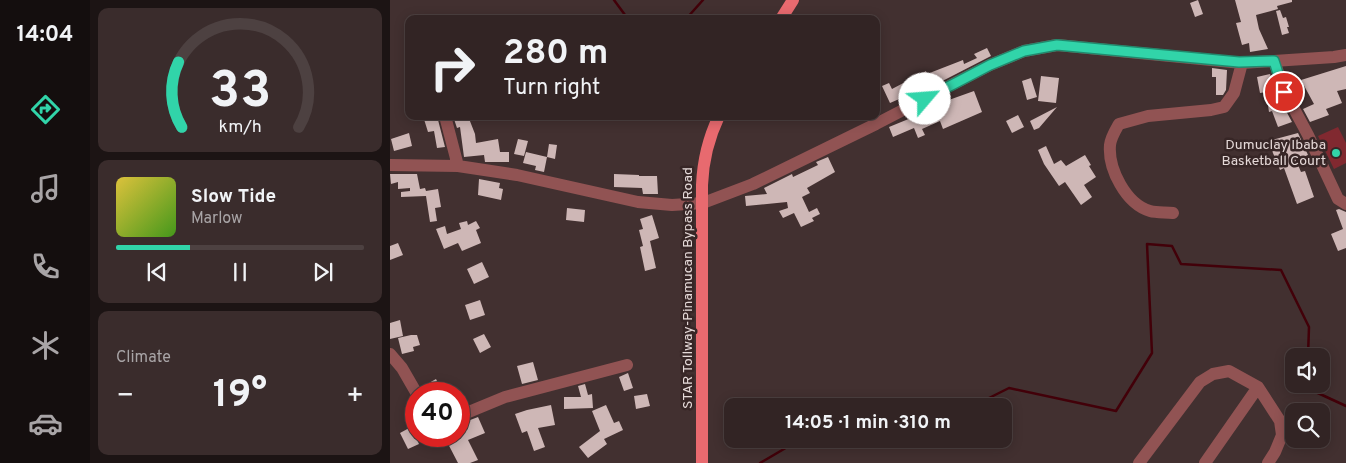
<!DOCTYPE html>
<meta charset="utf-8">
<style>
:root{--surface:#322424;--page:#3a2c2c;--text:#f1f3f6;--muted:#a8a4a6;--line:#4d4141;--accent:#31d4a9}
body{margin:0;font-family:Overpass,sans-serif;background:var(--page);color:var(--text);height:100vh;display:flex;flex-direction:column;font-size:19px;white-space:nowrap}
*{box-sizing:border-box;margin:0}
p{font-size:16px;color:var(--muted)}
.icon{flex:none;width:28px;height:28px;fill:none;stroke:currentColor;stroke-width:2;stroke-linecap:round;stroke-linejoin:round}
.map{position:relative;flex:1;overflow:hidden}
.side{display:flex;flex-direction:column;gap:8px;padding:8px;background:#1c1414;width:300px}
.side>*{flex:none}
.banner{position:absolute;left:15px;top:15px;width:475px;height:105px;border-radius:10px;box-shadow:0 2px 12px #0003,0 0 0 1px var(--line);background:#322424;color:var(--text);overflow:hidden}
.controls{position:absolute;left:895px;top:348px;display:grid;gap:10px}
.controls a{display:grid;place-items:center;width:45px;height:45px;border-radius:10px;background:var(--surface);box-shadow:0 2px 12px #0003,0 0 0 1px var(--line);font-size:25px}
.speed{position:absolute;left:15px;top:382px;display:flex;gap:10px;font-size:25px;font-weight:700;text-align:center}
.speed>*{display:grid;place-content:center;width:65px;height:65px;border-radius:50%;background:var(--surface);box-shadow:0 2px 12px #0003,0 0 0 1px var(--line);line-height:1}
.speed .limit{border:8px solid #d22;background:#fff;color:#111}
.pin{position:absolute;display:grid;place-items:center;width:42px;height:42px;color:#fff;margin:-21px;border:2px solid #fff;border-radius:50%;box-shadow:0 1px 5px #0007}
.me{position:absolute;width:55px;margin:-28px;rotate:63deg;stroke-linejoin:round;filter:drop-shadow(0 0 4px #0008)}
.turn{display:flex;align-items:center;gap:18px;height:105px;padding:0 15px;font-size:22px}
.turn .icon{width:65px;height:65px;stroke-width:2.5}
.turn b{display:block;font-size:35px;line-height:42px}
.big{font-size:38px;font-weight:700;line-height:1.1}
.side .card{flex:1;display:flex;flex-direction:column;justify-content:center;gap:8px;min-width:0;padding:0 18px;border-radius:10px;background:var(--page)}
.side .dial{align-items:center;gap:0}
.dial svg{height:130px;overflow:visible;fill:none;stroke:var(--line);stroke-width:7;stroke-linecap:round;text-anchor:middle}
.dial text{fill:var(--text);stroke:none}
.song{display:flex;align-items:center;gap:15px}
.cover{width:60px;height:60px;border-radius:8px;background:linear-gradient(135deg,hsl(50 70% 55%),hsl(100 70% 35%))}
.played{height:5px;border-radius:2px;background:linear-gradient(90deg,var(--accent) 30%,var(--line) 30%)}
.keys{display:flex;justify-content:space-around;direction:ltr}
.heat{display:flex;justify-content:space-between;align-items:center;font-size:28px;direction:ltr}
.trip{position:absolute;left:334px;top:398px;width:288px;height:50px;border-radius:10px;background:var(--surface);box-shadow:0 2px 12px #0003,0 0 0 1px var(--line);font-weight:700;line-height:50px;text-align:center}
main{display:flex;flex:1;min-height:0}
.dock{display:flex;flex-direction:column;width:90px;justify-content:space-around;align-items:center;background:#140e0e;color:var(--muted)}
.dock .icon{width:35px;height:35px}
.dock .on{color:var(--accent)}
.dock b{font-size:22px;color:var(--text)}
.map>svg:first-child{display:block}
.green{fill:#812930}
.lines{fill:none;stroke-linecap:round;stroke-linejoin:round}
.stream{stroke:#420009;stroke-width:2.5}
.building{fill:#ceb7b6}
.minor{stroke:#915353;stroke-width:12}
.major{stroke:#e86a6f;stroke-width:12}
.route-casing{stroke:#208a6e;stroke-width:12}
.route{stroke:#31d4a9;stroke-width:9}
.poi-dot{fill:#31d4a9;stroke:#372626;stroke-width:2}
.labels{text-anchor:middle;dominant-baseline:central;stroke-width:5;stroke-linejoin:round;paint-order:stroke}
.poi-label{font-size:14px;fill:#e5d9d8;stroke:#372626;text-anchor:end}
.street-label{font-size:14px;fill:#e5d9d8;stroke:#372626}
</style>
<main>
<nav class="dock">
<b>14:04</b>
<svg class="icon on" aria-label="directions" viewBox="0 0 24 24"><path d="M12 3l9 9-9 9-9-9zM9 14v-3h6M13 9l2 2-2 2"/></svg>
<svg class="icon" aria-label="music" viewBox="0 0 24 24"><path d="M9 18V5l10-2v13"/><circle cx="6" cy="18" r="3"/><circle cx="16" cy="16" r="3"/></svg>
<svg class="icon" aria-label="phone" viewBox="0 0 24 24"><path d="M5 4h4l2 5-3 2q2 4 5 5l2-3 5 2v4C11 20 4 13 5 4z"/></svg>
<svg class="icon" aria-label="climate" viewBox="0 0 24 24"><path d="M12 3v18M4 7l16 10M4 17L20 7"/></svg>
<svg class="icon" aria-label="car" viewBox="0 0 24 24"><path d="M5 17H2v-5l4-1 3-4h7l3 4 3 1v5h-3M9 17h6M6 11h13"/><circle cx="7" cy="17" r="2"/><circle cx="17" cy="17" r="2"/></svg>
</nav>
<section class="side">
<div class="card dial"><svg viewBox="0 0 100 80">
<path d="M14 69A42 42 0 1 1 86 69"/>
<path d="M14 69A42 42 0 0 1 12 29" stroke="#31d4a9"/>
<text x="50" y="56" font-size="32" font-weight="700">33</text>
<text x="50" y="72" font-size="11">km/h</text>
</svg></div>
<div class="card">
<div class="song"><i class="cover"></i><div><b>Slow Tide</b><p>Marlow</p></div></div>
<div class="played"></div>
<div class="keys"><svg class="icon" aria-label="previous" viewBox="0 0 24 24"><path d="M18 5L8 12l10 7zM5 5v14"/></svg><svg class="icon" aria-label="pause" viewBox="0 0 24 24"><path d="M8 5v14M16 5v14"/></svg><svg class="icon" aria-label="next" viewBox="0 0 24 24"><path d="M6 5l10 7-10 7zM19 5v14"/></svg></div>
</div>
<div class="card"><p>Climate</p>
<div class="heat"><a>−</a><b class="big">19°</b><a>+</a></div>
</div>
</section>
<div class="map">
<svg width="956" height="463" viewBox="0 0 956 463">
<rect width="100%" height="100%" fill="#423030"/>
<!-- green -->
<path class="green" d="M948 127 956 143V163L944 169 928 136Z"/>
<g class="lines">
<!-- stream -->
<path class="stream" d="M224 0 238 19
M296 19 313 0
M917 384V388L956 406
M583 406 619 388 726 411 762 353 757 244 782 246 791 264 891 270 919 327 918 356
M370 463 411 439"/>
</g>
<!-- building -->
<path class="building" d="M808 0 813 14 805 17 800 3Z
M845 0H902V2L887 6 888 9 866 15 869 29 878 49 860 52 859 43 852 45 846 23 851 22Z
M890 10 893 18 896 17 899 27H897L899 33 892 35 886 11Z
M597 48 601 56 531 92 530 90 500 103 492 86 499 83 502 89 536 71 537 74 573 60 574 64 587 58 584 54Z
M956 66V89L947 91 952 103 936 109 939 115 920 122 913 109 924 104 911 80Z
M822 68 837 70 836 90 833 95H826V77H822Z
M880 74 888 96 902 122 888 127 882 111 879 112 876 92 870 93 867 77Z
M651 76 669 78 666 103 648 101Z
M641 78 647 97 637 100 632 81Z
M584 91 592 112 553 129 550 121 532 129 535 135 528 138 524 128 503 137 499 127 521 118 520 116 554 98 556 101Z
M667 107 649 128 644 130 640 121Z
M628 115 634 127 622 133 616 121Z
M33 116H47L55 147 47 148 44 131 38 132Z
M63 116H78L85 134 86 143 108 139 110 152H119V162H95L94 155 74 157 70 127 67 128Z
M19 133 22 146 4 151 1 139Z
M908 133 918 155 906 160 911 172 915 171 924 197 907 204 894 168 890 170 878 141Z
M128 139 138 141 134 156 124 154Z
M159 144 167 145 165 159 157 157 154 172 145 170 146 166 133 163 136 152 157 157Z
M656 146 664 164 671 160 676 166 695 155 701 165 699 166 706 177 694 185 702 197 691 205 675 182 669 186 654 164 648 150Z
M438 157 445 172 417 188 420 193 412 197 419 212 427 208 430 214 422 218 424 221 411 227 404 213 393 218 389 211 398 208 397 202 356 206 355 196 377 194 374 188 402 174 403 177 428 165 426 162Z
M0 174H27L30 189 35 188 36 191 48 189 51 207 45 208 47 221 40 222 36 196 11 197V192L20 191V188L8 189V182L1 184Z
M224 174 249 175V176H267L268 194H253L252 188 224 187Z
M89 179 110 183 109 188 113 189 111 200 88 195Z
M177 208 195 210 194 222 176 220Z
M949 209 956 212V248L948 251 941 234 953 229 946 210Z
M262 215 269 238 260 241 266 268 255 271 250 247 253 246 249 230 253 229 250 219Z
M77 221 78 225 86 221 90 228 86 230 91 243 72 251 68 243 54 249 46 229 55 226 57 234 71 229 69 223Z
M8 243 13 255 0 260V246Z
M92 262 99 277 84 284 77 269Z
M90 300 95 315 80 320 75 305Z
M10 320 13 336 0 339V323Z
M94 334 101 347 90 353 83 339Z
M21 335H27L30 345 23 347 24 351 12 354 8 338Z
M143 362 148 380 132 384 127 366Z
M238 373 243 388 234 391 229 377Z
M46 379 53 394H36L32 387Z
M195 384 198 395 202 394 203 408 174 409V397H191L188 386Z
M257 394 260 406 246 409 244 396Z
M161 405 165 425 148 428 155 447 144 451 137 431 132 433 125 414 137 410Z
M216 405 224 423 229 421 233 430 214 439 217 444 198 458 189 447 210 431 202 411Z
M88 417 95 433 78 440 88 460 80 463H68L54 436H69V434L78 429 75 422Z
M21 427 29 444 18 449 10 433Z"/>
<g class="lines">
<!-- minor -->
<path class="minor" d="M884 61 895 92 918 135 948 199 956 204
M55 116 68 166
M0 165 68 166 127 175 248 202 282 205 313 203 363 184 486 124 600 65 634 51 667 45 852 63 944 57 956 55
M783 213C776 212 767 213 760 211 736 204 718 169 720 145 721 137 725 131 729 124L758 116 821 110 834 107 844 93 852 63
M0 354 12 368 27 394
M69 416 115 397 237 365
M749 463 810 382 823 374 839 371 868 387 890 421 892 435 885 452 878 463
M815 463 868 387"/>
<!-- major -->
<path class="major" d="M391 19 403 0
M312 463V185C313 160 318 139 329 116"/>
</g>
<g class="lines">
<!-- route casing -->
<g class="route-casing">
<path id="route" d="M535 99 600 65 634 51 667 45 849 62 884 61 894 92"/>
</g>
<!-- route -->
<use href="#route" class="route"/>
</g>
<!-- markers -->
<circle class="poi-dot" cx="946" cy="153" r="5"/>
<g class="labels">
<!-- poi labels -->
<g class="poi-label">
<text x="936" y="145">Dumuclay Ibaba<tspan x="936" dy="16">Basketball Court</tspan></text>
</g>
<!-- street labels -->
<g class="street-label">
<text transform="translate(298 288) rotate(-90)">STAR Tollway-Pinamucan Bypass Road</text>
</g>
</g>
</svg>
<div class="controls">
<a><svg class="icon" aria-label="sound" viewBox="0 0 24 24"><path d="M4 9h4l5-4v14l-5-4H4zM17 9q2 3 0 6"/></svg></a>
<a><svg class="icon" aria-label="search" viewBox="0 0 24 24"><circle cx="10" cy="10" r="6"/><path d="M15 15l6 6"/></svg></a>
</div>
<div class="speed"><div class="limit">40</div></div>
<div class="pin" style="left:894px;top:92px;background:#d93025"><svg class="icon" aria-label="arrive" viewBox="0 0 24 24"><path d="M6 21V4h12l-3 4 3 4H6"/></svg></div>
<svg class="me" style="left:535px;top:99px" viewBox="-20 -20 40 40"><circle r="19" fill="#fff"/><path d="M0-13L10 11 0 6-10 11z" fill="#31d4a9"/></svg>
<div class="trip">14:05 · 1 min · 310 m</div>
<div class="banner">
<div class="turn"><svg class="icon" aria-label="right" viewBox="0 0 24 24"><path d="M7 20v-9h11M14 6l5 5-5 5"/></svg><div><b>280 m</b>Turn right</div></div>
</div>
</div>
</main>
